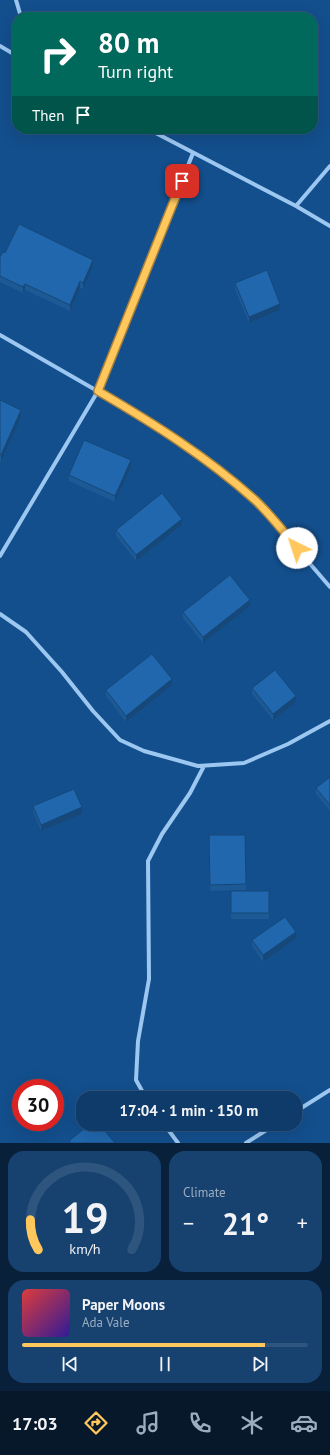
<!DOCTYPE html>
<meta charset="utf-8">
<style>
:root{--surface:#0e3b6a;--page:#174270;--text:#f1f3f6;--muted:#9badc1;--line:#2e557e;--accent:#ffc75c}
body{margin:0;font-family:"PT Sans",sans-serif;background:var(--page);color:var(--text);height:100vh;display:flex;flex-direction:column;font-size:15px;white-space:nowrap}
*{box-sizing:border-box;margin:0}
p{font-size:13px;color:var(--muted)}
.icon{flex:none;width:22px;height:22px;fill:none;stroke:currentColor;stroke-width:2;stroke-linecap:round;stroke-linejoin:round}
.map{position:relative;height:1143px;overflow:hidden}
.details{display:flex;flex-direction:column;gap:8px;padding:8px;background:#08203a;flex:1}
.details>*{flex:none}
.top-card{position:absolute;left:12px;top:12px;width:306px;height:122px;border-radius:16px;box-shadow:0 4px 16px #0002,0 0 0 1px var(--line);background:#00695c;color:#fff;overflow:hidden}
.speed{position:absolute;left:12px;top:1079px;display:flex;gap:8px;font-size:20px;font-weight:700;text-align:center}
.speed>*{display:grid;place-content:center;width:52px;height:52px;border-radius:50%;background:var(--surface);box-shadow:0 4px 16px #0002,0 0 0 1px var(--line);line-height:1}
.speed .limit{border:6px solid #d22;background:#fff;color:#111}
.pin{position:absolute;display:grid;place-items:center;width:34px;height:34px;color:#fff;margin:-17px;border-radius:8px;box-shadow:0 2px 6px #0006}
.me{position:absolute;width:44px;margin:-22px;rotate:319deg;stroke-linejoin:round;filter:drop-shadow(0 0 3px #0008)}
.turn{display:flex;align-items:center;gap:14px;height:84px;padding:0 20px;font-size:18px}
.turn .icon{width:52px;height:52px;stroke-width:2.5}
.turn b{display:block;font-size:28px;line-height:34px}
.then{display:flex;align-items:center;height:38px;padding:0 20px;background:#0003;gap:8px;font-size:15px}
.big{font-size:30px;font-weight:600;line-height:1.1}
.details .widget{flex:1;display:flex;flex-direction:column;justify-content:center;gap:6px;min-width:0;padding:0 14px;border-radius:16px;background:var(--page)}
.details .dial{align-items:center;gap:0}
.dial svg{height:104px;overflow:visible;fill:none;stroke:var(--line);stroke-width:7;stroke-linecap:round;text-anchor:middle}
.dial text{fill:var(--text);stroke:none}
.song{display:flex;align-items:center;gap:12px}
.cover{width:48px;height:48px;border-radius:6px;background:linear-gradient(135deg,hsl(0 70% 55%),hsl(250 70% 35%))}
.played{height:4px;border-radius:2px;background:linear-gradient(90deg,var(--accent) 85%,var(--line) 85%)}
.keys{display:flex;justify-content:space-around;direction:ltr}
.heat{display:flex;justify-content:space-between;align-items:center;font-size:22px;direction:ltr}
.details .tiles{flex:1;display:grid;gap:8px;grid-template-columns:1fr 1fr}
.widget:last-child{grid-column:span 2}
.trip{position:absolute;left:76px;top:1091px;width:226px;height:40px;border-radius:16px;background:var(--surface);box-shadow:0 4px 16px #0002,0 0 0 1px var(--line);font-weight:600;line-height:40px;text-align:center}
.tab-bar{display:flex;height:64px;justify-content:space-around;align-items:center;background:#06182a;color:var(--muted)}
.tab-bar .icon{width:28px;height:28px}
.tab-bar .selected{color:var(--accent)}
.tab-bar b{font-size:18px;color:var(--text)}
.map>svg:first-child{display:block}
.lines{fill:none;stroke-linecap:round;stroke-linejoin:round}
.minor{stroke:#9cc7f1;stroke-width:4}
.wall{fill:#1c5995}
.shaded-wall{fill:#164879}
.building{fill:#2067ad;stroke:#164879}
.route-casing{stroke:#a6813c;stroke-width:10}
.route{stroke:#ffc75c;stroke-width:7}
</style>
<div class="map">
<svg width="330" height="1143" viewBox="0 0 330 1143">
<rect width="100%" height="100%" fill="#134f8d"/>
<g class="lines">
<!-- minor -->
<path class="minor" d="M16 0 21 17
M0 46 17 56
M148 129 296 206 330 226
M296 206 330 166
M0 335 146 419 214 466 256 501 330 587
M0 556 98 391 193 153
M0 614 26 632 62 672 93 711 120 740 144 751 198 766 244 763 288 744 330 721
M146 1098 136 1080 138 1041 149 979 148 861 162 834 190 793 204 766
M295 1112 330 1090
M164 1124 178 1143
M246 1143 276 1124"/>
</g>
<!-- wall -->
<path class="wall" d="M5 253 93 266 83 289 80 288 70 311 25 290 23 293 0 282V257Z
M235 283 280 310 249 323 235 289Z
M0 400 21 417 1 462H0Z
M131 467 115 502 69 481V475Z
M182 525 136 561 116 536V530Z
M250 606 203 643 183 618V612Z
M172 685 126 722 106 696V690Z
M252 688 296 702 273 720 252 694Z
M330 777V811L316 794V788Z
M33 806 82 814 41 831 33 812Z
M209 835H245L246 890 210 891Z
M231 891H269V919H231Z
M296 938 263 962 252 946V940Z"/>
<!-- shaded-wall -->
<path class="shaded-wall" d="M93 260V266L83 289V283Z
M80 281V288L70 311V305Z
M25 284V290L23 293V287Z
M280 304V310L249 323V317Z
M21 410V417L1 462V455Z
M131 460V467L115 502V496Z
M182 519V525L136 561V555Z
M250 600V606L203 643V637Z
M172 679V685L126 722V716Z
M296 696V702L273 720V714Z
M82 807V814L41 831V825Z
M296 932V938L263 962V955Z"/>
<!-- building -->
<path class="building" d="M19 224 93 260 83 283 80 281 70 305 25 284 23 287 0 276V257L3 252 5 253Z
M267 270 280 304 249 317 235 283Z
M0 400 21 410 1 455 0 454Z
M84 440 131 460 115 496 69 475Z
M162 493 182 519 136 555 116 530Z
M230 575 250 600 203 637 183 612Z
M152 654 172 679 126 716 106 690Z
M275 670 296 696 273 714 252 688Z
M330 777V805L316 788Z
M74 789 82 807 41 825 33 806Z
M209 835H245L246 884 210 885Z
M231 891H269V913H231Z
M285 917 296 932 263 955 252 940Z
M90 1124H99L115 1143H71L69 1141Z"/>
<g class="lines">
<!-- route casing -->
<g class="route-casing">
<path id="route" d="M182 181 98 391C153 423 207 457 255 500 270 514 284 532 297 548"/>
</g>
<!-- route -->
<use href="#route" class="route"/>
</g>
</svg>
<div class="speed"><div class="limit">30</div></div>
<div class="pin" style="left:182px;top:181px;background:#d93025"><svg class="icon" aria-label="arrive" viewBox="0 0 24 24"><path d="M6 21V4h12l-3 4 3 4H6"/></svg></div>
<svg class="me" style="left:297px;top:548px" viewBox="-20 -20 40 40"><circle r="19" fill="#fff"/><path d="M0-13L10 11 0 6-10 11z" fill="#ffc75c"/></svg>
<div class="trip">17:04 · 1 min · 150 m</div>
<div class="top-card">
<div class="turn"><svg class="icon" aria-label="right" viewBox="0 0 24 24"><path d="M7 20v-9h11M14 6l5 5-5 5"/></svg><div><b>80 m</b>Turn right</div></div>
<div class="then">Then<svg class="icon" aria-label="arrive" viewBox="0 0 24 24"><path d="M6 21V4h12l-3 4 3 4H6"/></svg></div>
</div>
</div>
<section class="details">
<div class="tiles">
<div class="widget dial"><svg viewBox="0 0 100 80">
<path d="M14 69A42 42 0 1 1 86 69"/>
<path d="M14 69A42 42 0 0 1 8 46" stroke="#ffc75c"/>
<text x="50" y="56" font-size="32" font-weight="700">19</text>
<text x="50" y="72" font-size="11">km/h</text>
</svg></div>
<div class="widget"><p>Climate</p>
<div class="heat"><a>−</a><b class="big">21°</b><a>+</a></div>
</div>
<div class="widget">
<div class="song"><i class="cover"></i><div><b>Paper Moons</b><p>Ada Vale</p></div></div>
<div class="played"></div>
<div class="keys"><svg class="icon" aria-label="previous" viewBox="0 0 24 24"><path d="M18 5L8 12l10 7zM5 5v14"/></svg><svg class="icon" aria-label="pause" viewBox="0 0 24 24"><path d="M8 5v14M16 5v14"/></svg><svg class="icon" aria-label="next" viewBox="0 0 24 24"><path d="M6 5l10 7-10 7zM19 5v14"/></svg></div>
</div>
</div>
</section>
<nav class="tab-bar">
<b>17:03</b>
<svg class="icon selected" aria-label="directions" viewBox="0 0 24 24"><path d="M12 3l9 9-9 9-9-9zM9 14v-3h6M13 9l2 2-2 2"/></svg>
<svg class="icon" aria-label="music" viewBox="0 0 24 24"><path d="M9 18V5l10-2v13"/><circle cx="6" cy="18" r="3"/><circle cx="16" cy="16" r="3"/></svg>
<svg class="icon" aria-label="phone" viewBox="0 0 24 24"><path d="M5 4h4l2 5-3 2q2 4 5 5l2-3 5 2v4C11 20 4 13 5 4z"/></svg>
<svg class="icon" aria-label="climate" viewBox="0 0 24 24"><path d="M12 3v18M4 7l16 10M4 17L20 7"/></svg>
<svg class="icon" aria-label="car" viewBox="0 0 24 24"><path d="M5 17H2v-5l4-1 3-4h7l3 4 3 1v5h-3M9 17h6M6 11h13"/><circle cx="7" cy="17" r="2"/><circle cx="17" cy="17" r="2"/></svg>
</nav>
